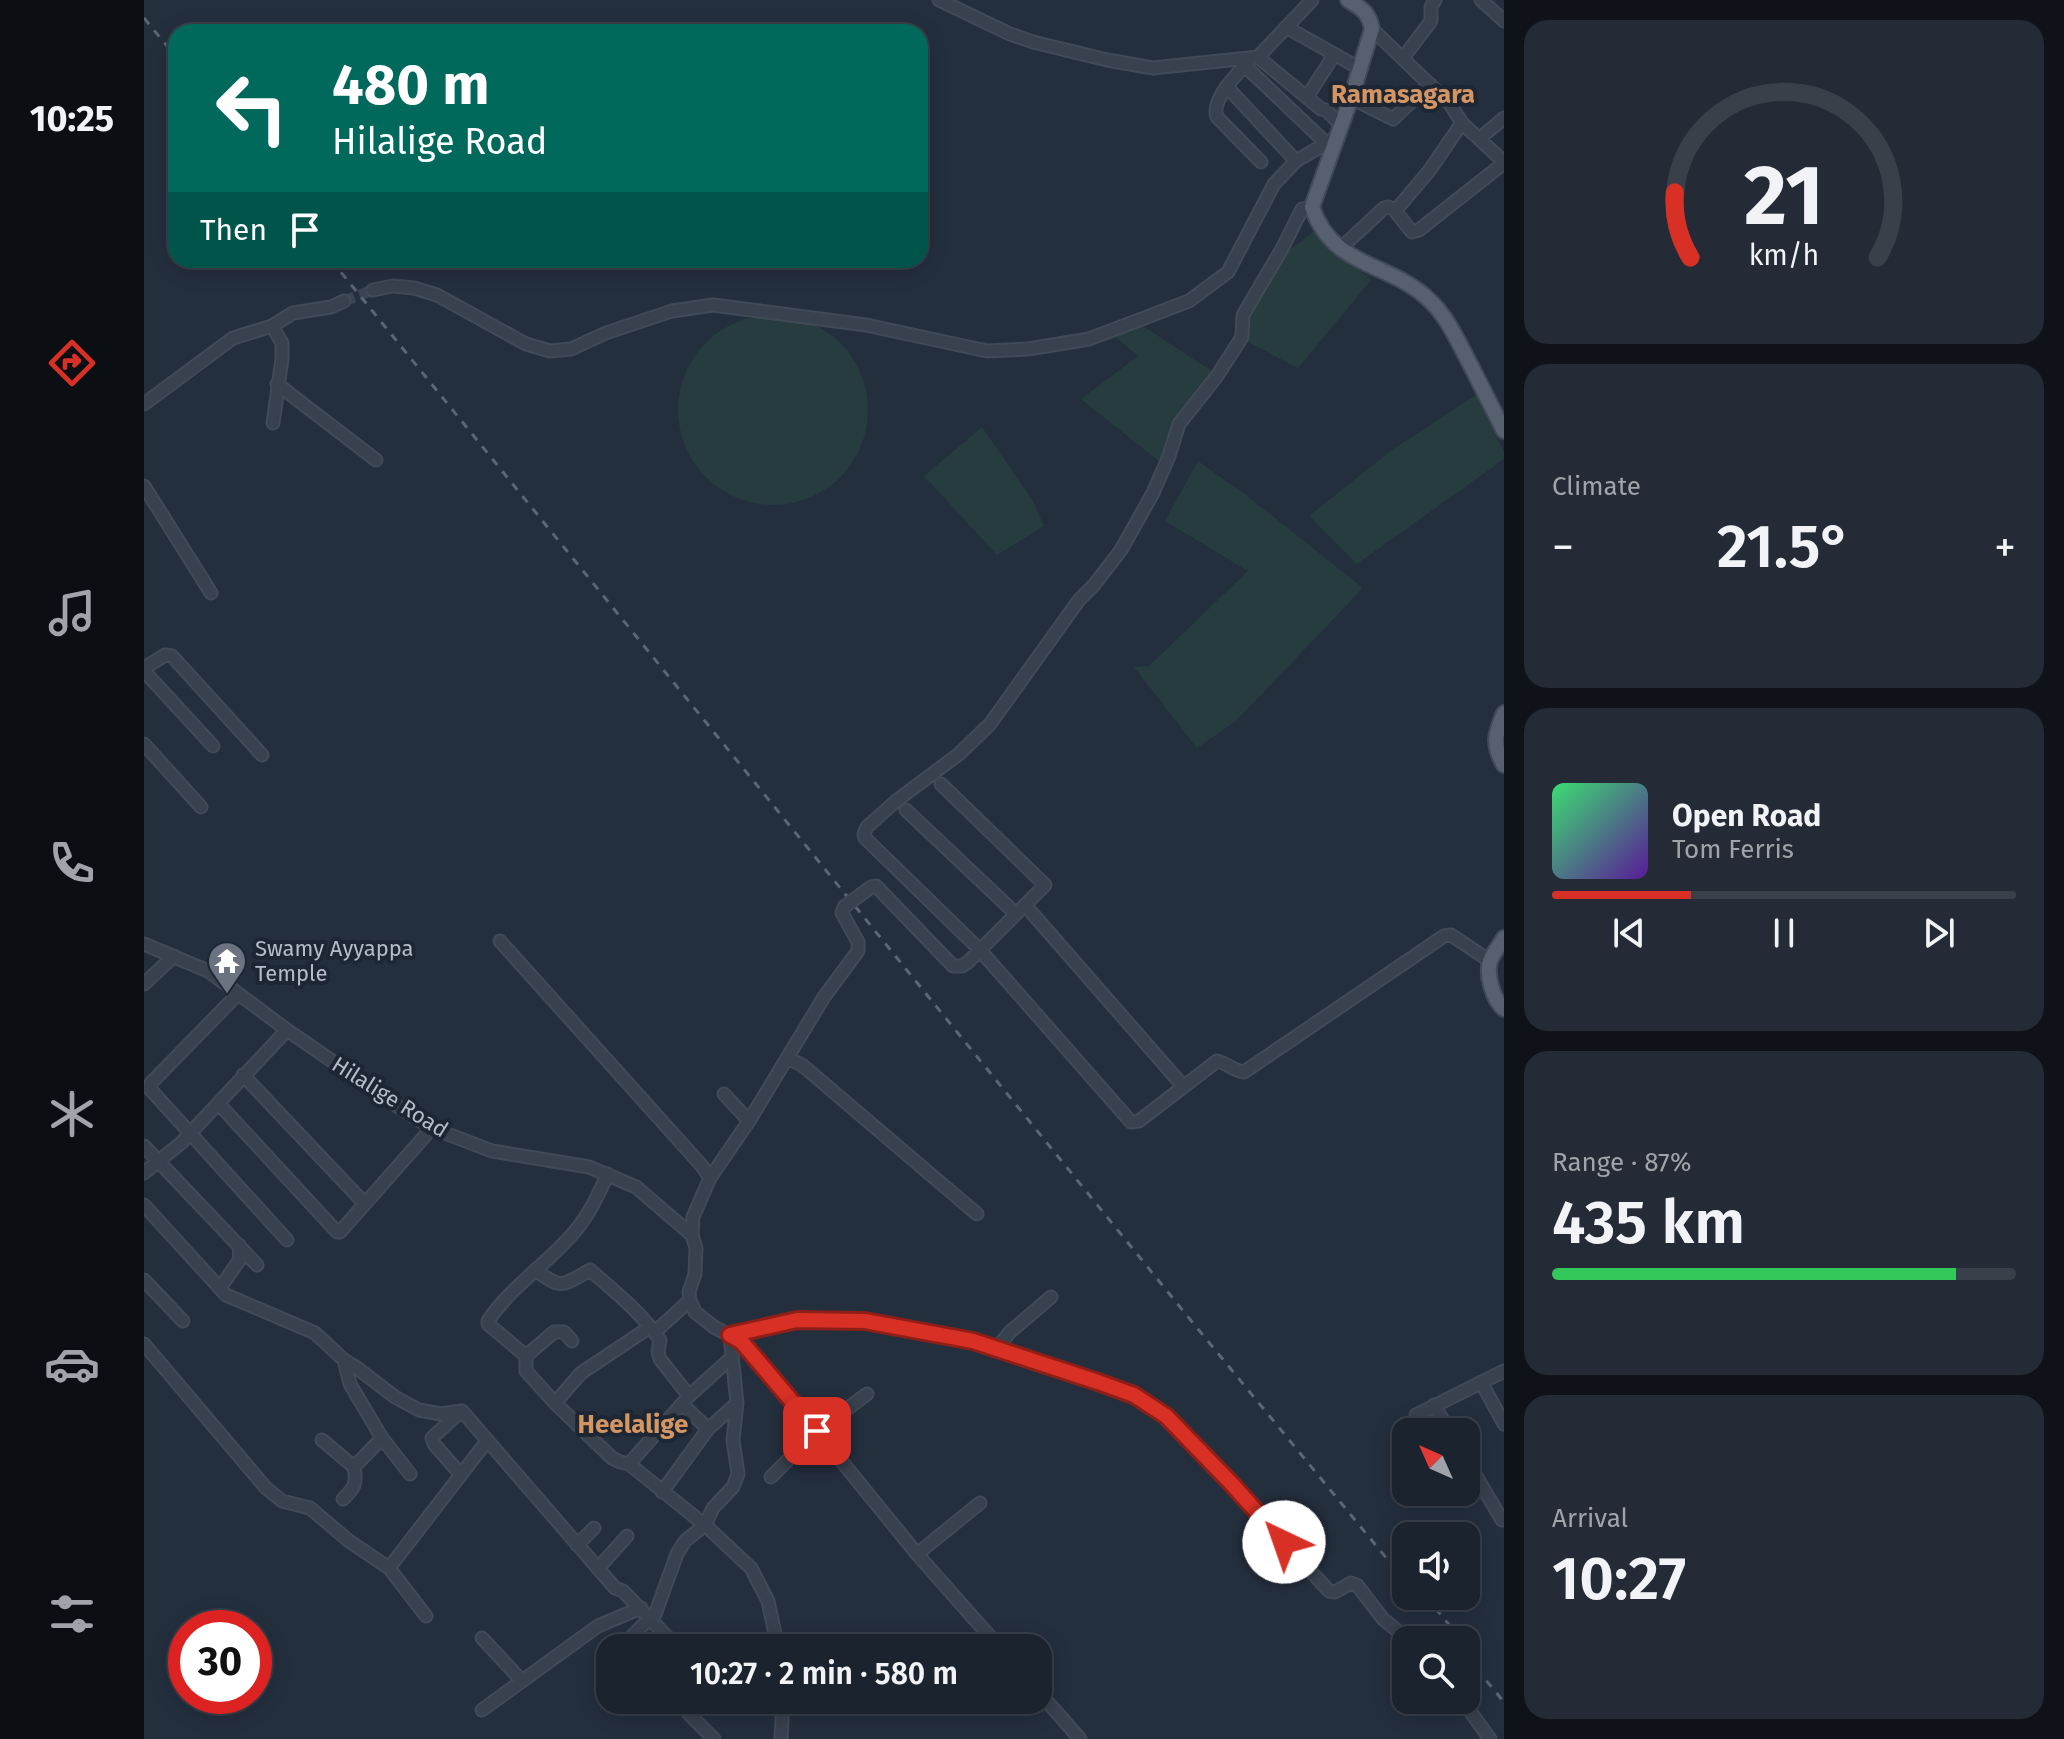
<!DOCTYPE html>
<meta charset="utf-8">
<style>
:root{--surface:#1b232e;--page:#242b36;--text:#f1f3f6;--muted:#a0a4aa;--line:#39404a;--accent:#d93025}
body{margin:0;font-family:"Fira Sans",sans-serif;background:var(--page);color:var(--text);height:100vh;display:flex;flex-direction:column;font-size:30px;white-space:nowrap}
*{box-sizing:border-box;margin:0}
p{font-size:26px;color:var(--muted)}
.icon{flex:none;width:44px;height:44px;fill:none;stroke:currentColor;stroke-width:2;stroke-linecap:round;stroke-linejoin:round}
.map{position:relative;flex:1;overflow:hidden}
.panel{display:flex;flex-direction:column;gap:20px;padding:20px;background:#0f1319;width:560px}
.panel>*{flex:none}
.top-card{position:absolute;left:24px;top:24px;width:760px;height:244px;border-radius:24px;box-shadow:0 4px 20px #0003,0 0 0 2px var(--line);background:#00695c;color:#fff;overflow:hidden}
.needle{width:52px;rotate:315deg}
.tools{position:absolute;left:1248px;top:1418px;display:grid;gap:16px}
.tools a{display:grid;place-items:center;width:88px;height:88px;border-radius:16px;background:var(--surface);box-shadow:0 4px 20px #0003,0 0 0 2px var(--line);font-size:40px}
.speed{position:absolute;left:24px;top:1610px;display:flex;gap:16px;font-size:40px;font-weight:700;text-align:center}
.speed>*{display:grid;place-content:center;width:104px;height:104px;border-radius:50%;background:var(--surface);box-shadow:0 4px 20px #0003,0 0 0 2px var(--line);line-height:1}
.speed .limit{border:12px solid #d22;background:#fff;color:#111}
.pin{position:absolute;display:grid;place-items:center;width:68px;height:68px;color:#fff;margin:-34px;border-radius:16px;box-shadow:0 4px 12px #0006}
.me{position:absolute;width:88px;margin:-44px;rotate:318deg;stroke-linejoin:round;filter:drop-shadow(0 0 6px #0008)}
.turn{display:flex;align-items:center;gap:28px;height:168px;padding:0 32px;font-size:36px}
.turn .icon{width:104px;height:104px;stroke-width:2.5}
.turn b{display:block;font-size:56px;line-height:68px}
.then{display:flex;align-items:center;height:76px;padding:0 32px;background:#0003;gap:16px;font-size:30px}
.big{font-size:60px;font-weight:600;line-height:1.1}
.panel .card{flex:1;display:flex;flex-direction:column;justify-content:center;gap:12px;min-width:0;padding:0 28px;border-radius:24px;background:var(--page)}
.panel .dial{align-items:center;gap:0}
.dial svg{height:208px;overflow:visible;fill:none;stroke:var(--line);stroke-width:7;stroke-linecap:round;text-anchor:middle}
.dial text{fill:var(--text);stroke:none}
.song{display:flex;align-items:center;gap:24px}
.cover{width:96px;height:96px;border-radius:12px;background:linear-gradient(135deg,hsl(140 70% 55%),hsl(270 70% 35%))}
.played{height:8px;border-radius:4px;background:linear-gradient(90deg,var(--accent) 30%,var(--line) 30%)}
.keys{display:flex;justify-content:space-around;direction:ltr}
.heat{display:flex;justify-content:space-between;align-items:center;font-size:44px;direction:ltr}
.charge{height:12px;border-radius:6px;background:linear-gradient(90deg,#34c759 87%,var(--line) 0)}
.trip{position:absolute;left:452px;top:1634px;width:456px;height:80px;border-radius:24px;background:var(--surface);box-shadow:0 4px 20px #0003,0 0 0 2px var(--line);font-weight:600;line-height:80px;text-align:center}
main{display:flex;flex:1;min-height:0}
.tabs{display:flex;flex-direction:column;width:144px;justify-content:space-around;align-items:center;background:#0b0e12;color:var(--muted)}
.tabs .icon{width:56px;height:56px}
.tabs .current{color:var(--accent)}
.tabs b{font-size:36px;color:var(--text)}
.map>svg:first-child{display:block}
.green{fill:#263c3f}
.lines{fill:none;stroke-linecap:round;stroke-linejoin:round}
.minor-tunnel{stroke:#3a4453;stroke-width:11;stroke-dasharray:11 5.5;stroke-linecap:butt}
.minor-casing{stroke:#414a57;stroke-width:15}
.major-casing{stroke:#414a57;stroke-width:18}
.minor{stroke:#38414e;stroke-width:11}
.major{stroke:#56606e;stroke-width:14}
.rail{stroke:#5a6575;stroke-width:3;stroke-dasharray:8 8;stroke-linecap:butt}
.minor-bridge-casing{stroke:#414a57;stroke-width:15;stroke-linecap:butt}
.minor-bridge{stroke:#38414e;stroke-width:11}
.route-casing{stroke:#8d1f18;stroke-width:20}
.route{stroke:#d93025;stroke-width:14}
.labels{text-anchor:middle;dominant-baseline:central;stroke-width:8;stroke-linejoin:round;paint-order:stroke}
.poi-label{font-size:22px;fill:#b4bcc9;stroke:#1d2633;text-anchor:start}
.street-label{font-size:22px;fill:#b4bcc9;stroke:#1d2633}
.quarter-label{font-size:26px;font-weight:bold;fill:#d59563;stroke:#1d2633}
</style>
<main>
<nav class="tabs">
<b>10:25</b>
<svg class="icon current" aria-label="directions" viewBox="0 0 24 24"><path d="M12 3l9 9-9 9-9-9zM9 14v-3h6M13 9l2 2-2 2"/></svg>
<svg class="icon" aria-label="music" viewBox="0 0 24 24"><path d="M9 18V5l10-2v13"/><circle cx="6" cy="18" r="3"/><circle cx="16" cy="16" r="3"/></svg>
<svg class="icon" aria-label="phone" viewBox="0 0 24 24"><path d="M5 4h4l2 5-3 2q2 4 5 5l2-3 5 2v4C11 20 4 13 5 4z"/></svg>
<svg class="icon" aria-label="climate" viewBox="0 0 24 24"><path d="M12 3v18M4 7l16 10M4 17L20 7"/></svg>
<svg class="icon" aria-label="car" viewBox="0 0 24 24"><path d="M5 17H2v-5l4-1 3-4h7l3 4 3 1v5h-3M9 17h6M6 11h13"/><circle cx="7" cy="17" r="2"/><circle cx="17" cy="17" r="2"/></svg>
<svg class="icon" aria-label="filters" viewBox="0 0 24 24"><path d="M4 7h16M4 17h16"/><circle cx="9" cy="7" r="2"/><circle cx="15" cy="17" r="2"/></svg>
</nav>
<div class="map">
<svg width="1360" height="1739" viewBox="0 0 1360 1739">
<rect width="100%" height="100%" fill="#242f3e"/>
<!-- green -->
<path class="green" d="M1173 229 1187 246 1227 280 1154 368 1102 341 1103 318 1143 252Z
M534 410a95 95 0 1 1 190 0a95 95 0 1 1-190 0Z
M999 326 1069 372 1031 420 1016 462 937 399 994 356 971 337Z
M1332 395 1360 452V459L1213 564 1165 516 1249 449Z
M838 427 889 501 900 526 853 555 780 476Z
M1054 461 1102 495 1219 588 1092 721 1053 748 990 667 1005 666 1104 571 1021 521Z"/>
<g class="lines">
<!-- minor-tunnel -->
<path class="minor-tunnel" d="M200 301 229 290"/>
<!-- minor casing -->
<g class="minor-casing">
<path id="minor" d="M795 0 866 34 889 42 963 60 1009 68 1114 57 1168 0
M1337 0 1360 21
M1142 27 1215 68
M1228 29 1306 104 1318 123 1360 162
M1114 57 1177 109 1182 110 1197 125
M1108 58C1096 71 1066 99 1073 117L1117 162
M1259 58 1287 21V7L1291 0
M1101 66 1182 143
M1083 87 1152 161
M1163 97 1190 55
M1207 98 1249 119 1286 84
M1318 123 1285 171 1252 210V212L1268 232 1275 230 1360 163
M1335 139 1360 118
M1168 207 1158 209 1139 247 1099 315 1098 337 1073 376 1035 424 1025 456 1009 493 977 550 950 585 935 600 846 724 815 754 752 801 723 827 720 834 721 838 835 949 987 1122 995 1121 1073 1061C1083 1063 1090 1071 1100 1072L1300 936 1307 935 1346 961
M1197 248 1240 208 1244 207 1252 210
M229 290 249 286 270 288 293 295 382 344 406 351 427 349 462 333 528 311 569 305 722 325 843 351 884 349 945 339 1045 301 1084 272 1130 184 1152 161 1193 137
M128 326 138 343V359L129 423
M133 384 232 460
M0 404 89 338 128 326 149 313 187 307 200 301
M0 486 67 593
M0 668 21 655 28 656 118 755
M0 671 69 746
M0 744 57 807
M762 810 872 914
M727 887 732 886 809 966H818L824 962 901 885 797 784
M881 905 1039 1086
M356 941 558 1166 566 1178
M0 944 64 971 143 1030 262 1112 288 1128 348 1151 445 1167 492 1187 548 1235 552 1248 551 1274 545 1292 546 1300 551 1312 570 1327 597 1341 673 1431 773 1554 856 1648
M0 984 30 956
M94 994 7 1083 6 1089 143 1240
M643 1058 658 1065 833 1214
M99 1075 221 1204
M580 1094 605 1121
M74 1103 193 1232H196L288 1128
M0 1146 113 1265
M0 1173 37 1143 143 1030
M464 1174C455 1193 446 1213 432 1230 406 1262 367 1286 344 1321V1324L382 1356V1371L411 1403 468 1458 476 1462 485 1464 561 1525 541 1541 533 1554 509 1620
M0 1205 82 1295 171 1333 200 1360 213 1368 251 1397 275 1410 297 1414 318 1411 471 1588 479 1591 534 1648
M548 1235 549 1217 566 1178 605 1121 680 997 714 951V942L698 913 700 907
M391 1270C419 1290 417 1286 446 1270 470 1291 498 1313 516 1340L514 1352 516 1359 545 1396
M0 1280 39 1321
M76 1288 96 1259 95 1245
M511 1332 546 1300
M0 1344 122 1488 138 1501 166 1508 205 1541 245 1568
M852 1349 866 1332 907 1297
M382 1356 410 1332H420L428 1341
M200 1360 206 1384 238 1438 210 1467
M1337 1382 1360 1424
M411 1403 437 1373 506 1327
M1290 1405 1306 1432
M317 1411 288 1438 290 1444 317 1475
M1272 1415 1360 1371
M564 1429 593 1403
M238 1438 266 1474
M178 1440 210 1467C213 1484 211 1487 199 1499
M1322 1459 1358 1520 1360 1519
M485 1464 545 1396 588 1357
M627 1477 673 1431 723 1394
M518 1492 564 1429 539 1405
M433 1545 450 1528
M773 1554 836 1503
M452 1566 457 1565 483 1536
M282 1616 245 1568 343 1441
M338 1638 378 1681
M480 1644 506 1618
M634 1648 624 1601 607 1568 561 1525 569 1508 589 1487 594 1474 589 1440 593 1403 586 1335 653 1320 721 1321 829 1341 954 1382 990 1395 1022 1416 1044 1439 1185 1591 1191 1592 1207 1583 1213 1585 1239 1619 1265 1640
M894 1691 936 1739
M1318 1700 1346 1739
M338 1710 454 1626 497 1608
M545 1714 570 1739
M637 1739 639 1700"/>
</g>
<!-- major casing -->
<g class="major-casing">
<path id="major" d="M1204 0C1217 8 1225 12 1228 29L1207 98 1168 207C1188 267 1243 262 1282 297 1303 315 1313 340 1326 364 1337 386 1349 409 1360 431
M1360 713C1351 734 1348 745 1360 765
M1360 938C1356 945 1349 953 1346 961 1342 975 1349 1000 1360 1009"/>
</g>
<!-- minor -->
<use href="#minor" class="minor"/>
<!-- major -->
<use href="#major" class="major"/>
<!-- rail -->
<path class="rail" d="M0 18 32 57
M187 260 1049 1323 1262 1582
M1281 1596 1318 1640
M1322 1656 1360 1702"/>
<!-- minor-bridge casing -->
<g class="minor-bridge-casing">
<path id="minor-bridge" d="M700 907 727 887"/>
</g>
<!-- minor-bridge -->
<use href="#minor-bridge" class="minor-bridge"/>
</g>
<g class="lines">
<!-- route casing -->
<g class="route-casing">
<path id="route" d="M673 1431 597 1341 586 1335 653 1320 721 1321 829 1341 954 1382 990 1395 1022 1416 1086 1482 1140 1542"/>
</g>
<!-- route -->
<use href="#route" class="route"/>
</g>
<!-- icons -->
<defs>
<g id="temple-pin" transform="scale(2)"><path d="M0 17L-7.5 6A9.5 9.5 0 1 1 7.5 6Z" fill="#6b7280" stroke="#1d2633"/><path d="M0-6L5-2H3V0L6.5 2.5H4V6H1.5V3h-3V6H-4V2.5H-6.5L-3 0V-2H-5Z" fill="#fff"/></g>
</defs>
<g fill-rule="evenodd">
<use href="#temple-pin" x="83" y="961"/>
</g>
<g class="labels">
<!-- poi labels -->
<g class="poi-label">
<text x="111" y="948">Swamy Ayyappa<tspan x="111" dy="25">Temple</tspan></text>
</g>
<!-- street labels -->
<g class="street-label">
<text transform="translate(246 1097) rotate(32)">Hilalige Road</text>
</g>
<!-- quarter labels -->
<g class="quarter-label">
<text x="1259" y="94">Ramasagara</text>
<text x="489" y="1424">Heelalige</text>
</g>
</g>
</svg>
<div class="tools">
<a><svg class="needle" viewBox="-14 -14 28 28"><path d="M0-13l5 13h-10z" fill="#e53935"/><path d="M0 13l5-13h-10z" fill="#a0a4aa"/></svg></a>
<a><svg class="icon" aria-label="sound" viewBox="0 0 24 24"><path d="M4 9h4l5-4v14l-5-4H4zM17 9q2 3 0 6"/></svg></a>
<a><svg class="icon" aria-label="search" viewBox="0 0 24 24"><circle cx="10" cy="10" r="6"/><path d="M15 15l6 6"/></svg></a>
</div>
<div class="speed"><div class="limit">30</div></div>
<div class="pin" style="left:673px;top:1431px;background:#d93025"><svg class="icon" aria-label="arrive" viewBox="0 0 24 24"><path d="M6 21V4h12l-3 4 3 4H6"/></svg></div>
<svg class="me" style="left:1140px;top:1542px" viewBox="-20 -20 40 40"><circle r="19" fill="#fff"/><path d="M0-13L10 11 0 6-10 11z" fill="#d93025"/></svg>
<div class="trip">10:27 · 2 min · 580 m</div>
<div class="top-card">
<div class="turn"><svg class="icon" aria-label="left" viewBox="0 0 24 24"><path d="M17 20v-9H6M10 6l-5 5 5 5"/></svg><div><b>480 m</b>Hilalige Road</div></div>
<div class="then">Then<svg class="icon" aria-label="arrive" viewBox="0 0 24 24"><path d="M6 21V4h12l-3 4 3 4H6"/></svg></div>
</div>
</div>
<section class="panel">
<div class="card dial"><svg viewBox="0 0 100 80">
<path d="M14 69A42 42 0 1 1 86 69"/>
<path d="M14 69A42 42 0 0 1 8 44" stroke="#d93025"/>
<text x="50" y="56" font-size="32" font-weight="700">21</text>
<text x="50" y="72" font-size="11">km/h</text>
</svg></div>
<div class="card"><p>Climate</p>
<div class="heat"><a>−</a><b class="big">21.5°</b><a>+</a></div>
</div>
<div class="card">
<div class="song"><i class="cover"></i><div><b>Open Road</b><p>Tom Ferris</p></div></div>
<div class="played"></div>
<div class="keys"><svg class="icon" aria-label="previous" viewBox="0 0 24 24"><path d="M18 5L8 12l10 7zM5 5v14"/></svg><svg class="icon" aria-label="pause" viewBox="0 0 24 24"><path d="M8 5v14M16 5v14"/></svg><svg class="icon" aria-label="next" viewBox="0 0 24 24"><path d="M6 5l10 7-10 7zM19 5v14"/></svg></div>
</div>
<div class="card"><p>Range · 87%</p><b class="big">435 km</b><div class="charge"></div></div>
<div class="card"><p>Arrival</p><b class="big">10:27</b></div>
</section>
</main>
